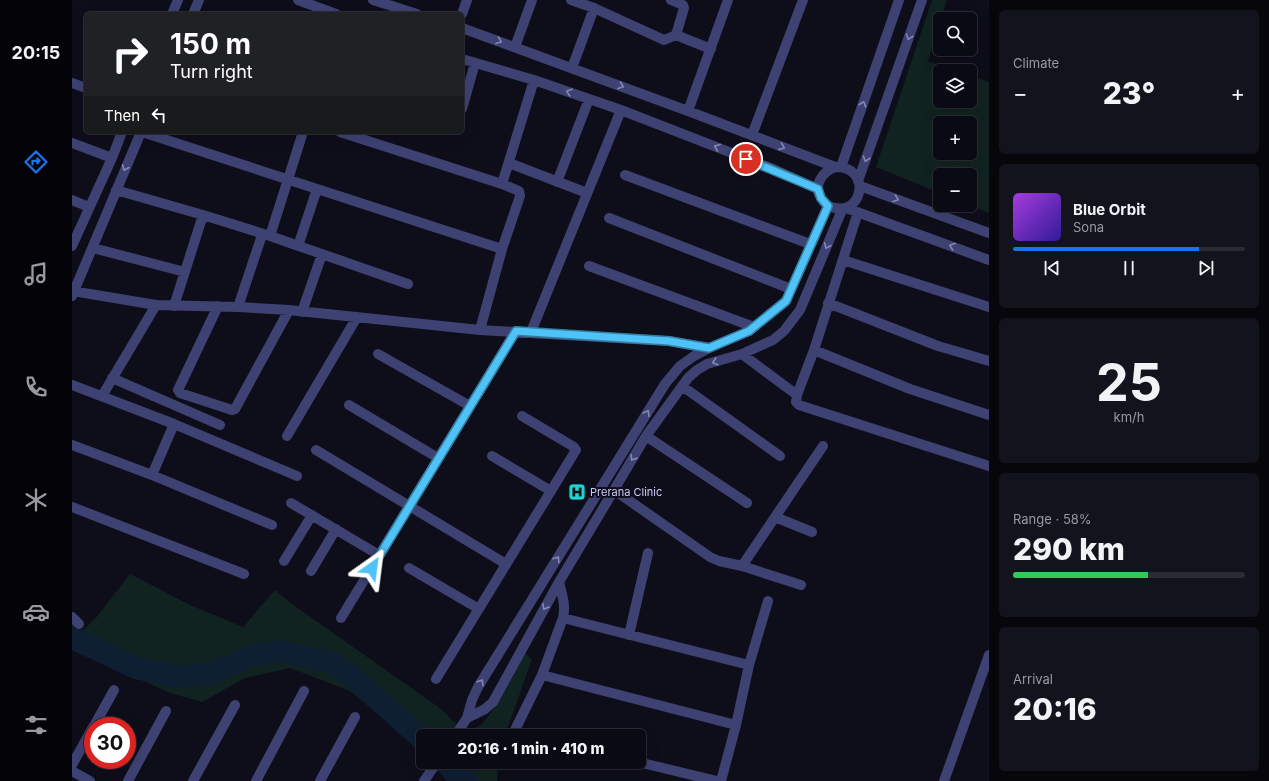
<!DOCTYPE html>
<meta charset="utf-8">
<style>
:root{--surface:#0a0a14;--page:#13131d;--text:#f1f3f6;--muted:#999aa0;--line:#2a2b34;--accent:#1a73e8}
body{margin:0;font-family:Inter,sans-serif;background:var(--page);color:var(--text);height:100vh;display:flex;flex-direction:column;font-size:15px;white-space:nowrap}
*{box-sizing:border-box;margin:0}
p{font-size:13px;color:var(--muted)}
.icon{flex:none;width:22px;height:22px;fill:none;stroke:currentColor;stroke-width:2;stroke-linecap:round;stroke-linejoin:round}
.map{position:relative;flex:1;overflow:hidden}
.drawer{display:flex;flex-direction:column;gap:10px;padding:10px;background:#06060b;width:280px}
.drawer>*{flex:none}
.top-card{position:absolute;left:12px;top:12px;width:380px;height:122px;border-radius:6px;box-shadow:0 4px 16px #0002,0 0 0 1px var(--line);background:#202124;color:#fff;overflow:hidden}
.tools{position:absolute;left:861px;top:12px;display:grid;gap:8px}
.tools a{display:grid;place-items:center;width:44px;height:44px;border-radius:6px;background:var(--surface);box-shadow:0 4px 16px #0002,0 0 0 1px var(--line);font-size:20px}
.speed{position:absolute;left:12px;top:717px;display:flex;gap:8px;font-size:20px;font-weight:700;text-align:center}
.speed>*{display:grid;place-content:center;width:52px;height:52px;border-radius:50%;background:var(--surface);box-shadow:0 4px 16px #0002,0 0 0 1px var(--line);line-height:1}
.speed .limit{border:6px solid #d22;background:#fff;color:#111}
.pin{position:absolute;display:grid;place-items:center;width:34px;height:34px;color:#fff;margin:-17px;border:2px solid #fff;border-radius:50%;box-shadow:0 1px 4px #0007}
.me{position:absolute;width:44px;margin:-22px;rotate:31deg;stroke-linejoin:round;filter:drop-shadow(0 0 3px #0008)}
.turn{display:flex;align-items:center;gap:14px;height:84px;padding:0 20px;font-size:18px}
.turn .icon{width:52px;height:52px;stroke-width:2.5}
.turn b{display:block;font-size:28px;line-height:34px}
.then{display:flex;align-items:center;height:38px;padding:0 20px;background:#0003;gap:8px;font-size:15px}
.big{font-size:30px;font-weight:800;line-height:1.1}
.drawer .card{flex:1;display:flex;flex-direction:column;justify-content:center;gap:6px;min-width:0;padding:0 14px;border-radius:6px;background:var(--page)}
.drawer .dial{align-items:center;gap:0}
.dial b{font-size:52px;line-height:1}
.song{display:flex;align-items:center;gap:12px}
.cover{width:48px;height:48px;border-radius:6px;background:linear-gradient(135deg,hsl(280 70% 55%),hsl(250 70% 35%))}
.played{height:4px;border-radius:2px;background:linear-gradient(90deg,var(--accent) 80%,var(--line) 80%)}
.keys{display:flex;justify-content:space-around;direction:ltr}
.heat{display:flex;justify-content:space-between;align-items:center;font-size:22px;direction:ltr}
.charge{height:6px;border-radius:3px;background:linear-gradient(90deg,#34c759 58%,var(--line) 0)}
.trip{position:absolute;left:344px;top:729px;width:230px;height:40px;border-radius:6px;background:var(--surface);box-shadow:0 4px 16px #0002,0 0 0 1px var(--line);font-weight:800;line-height:40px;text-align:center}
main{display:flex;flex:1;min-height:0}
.tabs{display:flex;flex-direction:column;width:72px;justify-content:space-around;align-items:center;background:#040408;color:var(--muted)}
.tabs .icon{width:28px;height:28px}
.tabs .current{color:var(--accent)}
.tabs b{font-size:18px;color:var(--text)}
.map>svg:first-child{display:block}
.green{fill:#112320;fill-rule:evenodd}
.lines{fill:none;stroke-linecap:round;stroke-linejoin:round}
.river{stroke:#0e1f32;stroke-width:22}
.minor{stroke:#3e4273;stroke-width:10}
.oneway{stroke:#8587b6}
.route-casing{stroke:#337fa1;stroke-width:10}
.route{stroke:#4fc3f7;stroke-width:7}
.labels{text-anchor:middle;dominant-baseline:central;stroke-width:4;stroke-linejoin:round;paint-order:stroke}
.poi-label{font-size:11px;fill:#ccccf8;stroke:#0e0d1a;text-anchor:start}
</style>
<main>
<nav class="tabs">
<b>20:15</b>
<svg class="icon current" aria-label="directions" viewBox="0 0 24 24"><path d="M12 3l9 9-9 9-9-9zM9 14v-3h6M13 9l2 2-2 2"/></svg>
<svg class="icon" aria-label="music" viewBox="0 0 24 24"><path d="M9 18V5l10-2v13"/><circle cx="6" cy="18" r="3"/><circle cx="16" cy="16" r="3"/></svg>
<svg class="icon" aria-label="phone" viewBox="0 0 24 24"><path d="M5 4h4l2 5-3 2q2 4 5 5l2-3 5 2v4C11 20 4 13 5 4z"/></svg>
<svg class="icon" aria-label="climate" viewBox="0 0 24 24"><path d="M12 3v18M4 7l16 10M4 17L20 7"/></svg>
<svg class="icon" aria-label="car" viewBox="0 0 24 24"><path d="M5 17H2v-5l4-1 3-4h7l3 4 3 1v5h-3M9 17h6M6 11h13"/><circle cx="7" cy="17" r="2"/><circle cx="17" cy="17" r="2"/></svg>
<svg class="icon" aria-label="filters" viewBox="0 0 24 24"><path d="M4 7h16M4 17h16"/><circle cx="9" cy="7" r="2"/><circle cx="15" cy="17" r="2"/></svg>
</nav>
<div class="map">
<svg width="917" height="781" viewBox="0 0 917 781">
<rect width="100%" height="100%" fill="#0e0d1a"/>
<!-- green -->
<path class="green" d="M860 0H875L869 19H868V22L856 61 885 71H868V101H898V76L917 82V213L897 205H898V175H868V193L804 167ZM868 123H898V153H868Z
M58 574 118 605 171 627 203 590 220 604 365 706 395 733 410 724 429 699 453 653 460 659 433 736H351V751L278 691 218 668 173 678 130 702 98 693 0 647V623L11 630 23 619Z
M363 762H426L425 781H386L375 774Z"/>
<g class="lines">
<!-- river -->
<path class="river" d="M0 638 64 668 104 677 141 673 184 654 208 651 258 662 277 674 340 730 351 740
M372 762 384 774 394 781"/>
<!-- minor -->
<path class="minor" d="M226 0 264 14
M301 0 345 14
M499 0 522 8 592 40 604 35
M599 0 611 5 612 8 604 35 639 49
M100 14 106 0
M121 14 127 0
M390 14 395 0
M390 28 616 111 763 167
M443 47 460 0
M390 59 462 80 549 110 701 169 746 189
M500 68 522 8
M0 83 14 88
M390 109 403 63
M616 111 656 0
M70 132 430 249
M268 132 430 184 447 191 448 196 430 249 408 330
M680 135 731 0
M0 143 40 158
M437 163 515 193
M763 167C799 166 792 214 763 208 757 207 752 204 749 198 741 185 750 172 763 167Z
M769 167 827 0
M553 175 738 244
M786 181 850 0
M485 182 517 99
M430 184 462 80
M788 186 917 233
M44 190 131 215 198 236 336 284
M0 200 17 207
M774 208 917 260
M786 212 742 350 725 395 724 402 727 405 917 466
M537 218 719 289
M198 236 231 132
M0 246 40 158 50 132
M226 246 245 189
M21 248 113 272
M771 260 917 307
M517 266 682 327
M0 291 84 305 166 307 217 310 408 330 597 341 637 348
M0 296 69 132
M756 303 866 346 917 361
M102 306 131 215
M146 306 106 390 108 393 160 410 163 409 217 310
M166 307 190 235
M230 312 250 254
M459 332 549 110
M742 350 838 389 917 415
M306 354 398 406
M670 354 725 395
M40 378 148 425
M0 385 102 424 225 476
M610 386 708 456
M30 396 84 305
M277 405 366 458
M215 436 285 317
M574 436 675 503
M0 445 80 475 200 525
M244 450 434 564
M420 456 479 491
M80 475 102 424
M542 490 638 557 647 561 670 566 729 585
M219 503 307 555
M0 507 172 574
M703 517 740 532
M212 561 240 515
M670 566 751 446
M337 568 407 609
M239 571 264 529
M0 617 7 624
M269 618 444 331
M491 618 677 665
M557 635 576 553
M470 675 664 725
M364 679 504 450 502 447 450 416
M395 718 413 709 421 702 487 582 542 490 574 436 616 378 625 370 635 364 670 354 701 340 712 331 728 310 770 210
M22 726 42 690
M442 732 458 736
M383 736 395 718 400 700 406 687 593 384 608 366 622 356 637 348 677 331 714 301 756 206
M440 736 470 675 491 618C494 606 490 594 487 582
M566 762 645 781
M427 764 428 762
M0 765 21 727
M0 771 18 781
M56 781 94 711
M121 781 163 705
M184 781 232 691
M248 781 283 717
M352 781 365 762
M649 781 664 725 677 665 696 601
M872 781 917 655"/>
</g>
<!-- one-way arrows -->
<defs><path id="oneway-chevron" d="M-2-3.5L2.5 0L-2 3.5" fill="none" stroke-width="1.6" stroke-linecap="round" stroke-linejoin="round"/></defs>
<g class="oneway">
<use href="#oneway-chevron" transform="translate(837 37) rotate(109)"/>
<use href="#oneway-chevron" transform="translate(427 41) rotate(20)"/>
<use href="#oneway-chevron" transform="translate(549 86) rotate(20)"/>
<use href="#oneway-chevron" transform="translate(497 92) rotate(-161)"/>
<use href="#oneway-chevron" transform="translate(791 104) rotate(-71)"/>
<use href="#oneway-chevron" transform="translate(645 147) rotate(-158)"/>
<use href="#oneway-chevron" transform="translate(710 147) rotate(21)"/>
<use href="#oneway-chevron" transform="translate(794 159) rotate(109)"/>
<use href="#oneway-chevron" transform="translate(53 168) rotate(113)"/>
<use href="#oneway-chevron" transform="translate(824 199) rotate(20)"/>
<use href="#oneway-chevron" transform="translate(755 246) rotate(113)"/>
<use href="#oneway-chevron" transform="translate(880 246) rotate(-160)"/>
<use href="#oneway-chevron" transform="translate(643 362) rotate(164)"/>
<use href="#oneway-chevron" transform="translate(575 413) rotate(-59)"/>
<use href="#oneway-chevron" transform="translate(561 458) rotate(122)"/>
<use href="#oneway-chevron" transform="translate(485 559) rotate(-58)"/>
<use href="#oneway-chevron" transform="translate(473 607) rotate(119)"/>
<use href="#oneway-chevron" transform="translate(409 682) rotate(-58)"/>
</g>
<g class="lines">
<!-- route casing -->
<g class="route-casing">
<path id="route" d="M300 568 444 331 597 341 637 348 677 331 714 301 756 206 749 198 746 189 674 159"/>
</g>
<!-- route -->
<use href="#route" class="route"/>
</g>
<!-- icons -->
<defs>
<g id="hospital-square" transform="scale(0.9)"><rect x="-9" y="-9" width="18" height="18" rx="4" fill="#1cd4d2" stroke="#0e0d1a"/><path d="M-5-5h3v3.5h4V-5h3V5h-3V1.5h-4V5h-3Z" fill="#111"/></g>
</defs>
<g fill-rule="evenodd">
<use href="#hospital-square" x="505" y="492"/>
</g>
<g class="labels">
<!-- poi labels -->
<g class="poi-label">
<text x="518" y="492">Prerana Clinic</text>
</g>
</g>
</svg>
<div class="tools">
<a><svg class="icon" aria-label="search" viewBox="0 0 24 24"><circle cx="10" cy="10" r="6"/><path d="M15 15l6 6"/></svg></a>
<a><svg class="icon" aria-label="layers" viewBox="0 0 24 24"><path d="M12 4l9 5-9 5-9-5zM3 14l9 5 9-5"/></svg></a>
<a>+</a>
<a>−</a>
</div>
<div class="speed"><div class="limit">30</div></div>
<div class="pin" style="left:674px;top:159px;background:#d93025"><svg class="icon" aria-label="arrive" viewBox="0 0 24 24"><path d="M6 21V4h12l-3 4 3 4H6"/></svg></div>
<svg class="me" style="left:300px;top:568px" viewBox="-20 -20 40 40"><path d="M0-17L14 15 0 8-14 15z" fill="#4fc3f7" stroke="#fff" stroke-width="4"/></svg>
<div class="trip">20:16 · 1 min · 410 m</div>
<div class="top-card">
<div class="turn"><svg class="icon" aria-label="right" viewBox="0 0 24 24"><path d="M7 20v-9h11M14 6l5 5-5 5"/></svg><div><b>150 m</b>Turn right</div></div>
<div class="then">Then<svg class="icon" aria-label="left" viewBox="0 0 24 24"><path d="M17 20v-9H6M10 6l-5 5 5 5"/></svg></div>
</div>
</div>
<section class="drawer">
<div class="card"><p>Climate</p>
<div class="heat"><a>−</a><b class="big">23°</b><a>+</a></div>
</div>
<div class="card">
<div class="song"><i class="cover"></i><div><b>Blue Orbit</b><p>Sona</p></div></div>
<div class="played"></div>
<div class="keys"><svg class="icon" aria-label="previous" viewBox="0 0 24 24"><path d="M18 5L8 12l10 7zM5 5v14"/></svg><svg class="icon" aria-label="pause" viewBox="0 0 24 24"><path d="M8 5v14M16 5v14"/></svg><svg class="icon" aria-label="next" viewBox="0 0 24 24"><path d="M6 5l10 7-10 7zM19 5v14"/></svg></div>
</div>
<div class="card dial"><b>25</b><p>km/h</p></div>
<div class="card"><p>Range · 58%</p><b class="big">290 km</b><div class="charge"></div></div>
<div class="card"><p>Arrival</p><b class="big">20:16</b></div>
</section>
</main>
